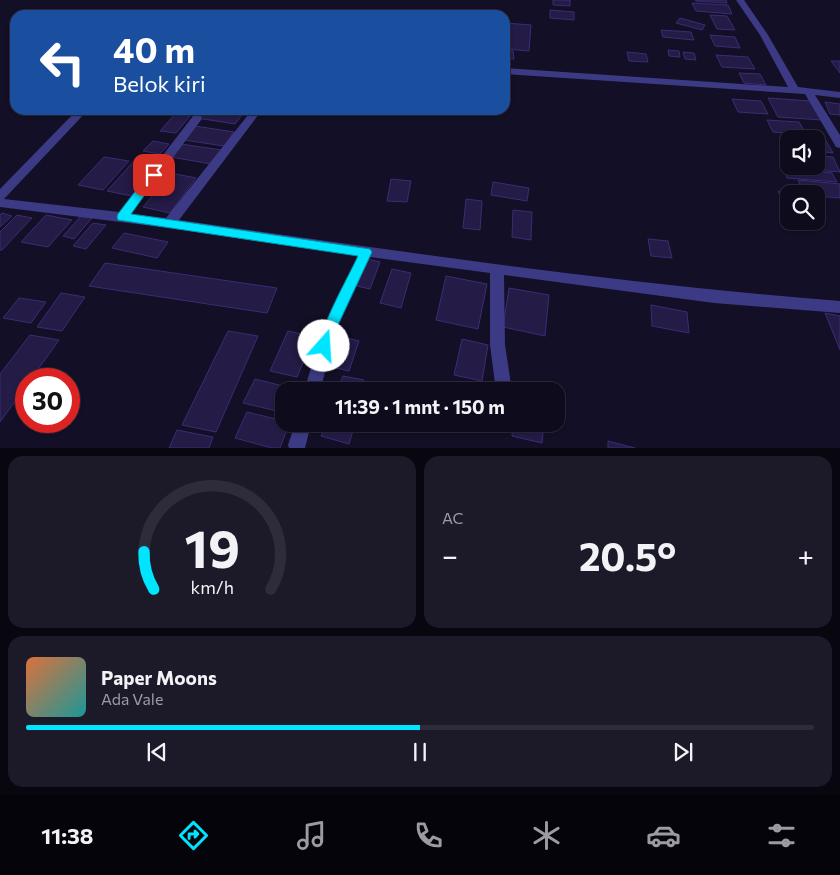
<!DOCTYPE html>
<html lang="id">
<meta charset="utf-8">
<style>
:root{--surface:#0e0b1c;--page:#1c1929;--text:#f1f3f6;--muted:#9b9ba3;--line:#2e2b3b;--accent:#00e5ff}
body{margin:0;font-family:Commissioner,sans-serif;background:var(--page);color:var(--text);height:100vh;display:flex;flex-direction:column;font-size:19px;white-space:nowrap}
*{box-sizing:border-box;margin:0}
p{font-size:16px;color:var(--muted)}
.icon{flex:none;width:28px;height:28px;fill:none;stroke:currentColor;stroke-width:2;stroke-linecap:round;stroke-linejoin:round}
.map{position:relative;height:448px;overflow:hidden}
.sheet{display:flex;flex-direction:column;gap:8px;padding:8px;background:#08060f;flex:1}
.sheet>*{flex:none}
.hud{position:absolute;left:10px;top:10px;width:500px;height:105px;border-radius:15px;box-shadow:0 1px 4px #0004,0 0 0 1px var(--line);background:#1a4fa0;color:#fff;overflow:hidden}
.fabs{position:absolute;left:780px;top:130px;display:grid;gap:10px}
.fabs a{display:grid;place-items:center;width:45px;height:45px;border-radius:10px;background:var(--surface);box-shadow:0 1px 4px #0004,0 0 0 1px var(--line);font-size:25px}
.speed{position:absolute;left:15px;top:368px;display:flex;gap:10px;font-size:25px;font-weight:700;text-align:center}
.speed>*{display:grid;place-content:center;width:65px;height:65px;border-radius:50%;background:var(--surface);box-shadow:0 1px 4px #0004,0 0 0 1px var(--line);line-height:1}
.speed .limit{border:8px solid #d22;background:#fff;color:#111}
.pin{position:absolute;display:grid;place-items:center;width:42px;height:42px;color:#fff;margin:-21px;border-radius:10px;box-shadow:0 2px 8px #0006}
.me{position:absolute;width:55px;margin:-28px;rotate:19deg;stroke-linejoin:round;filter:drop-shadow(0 0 4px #0008)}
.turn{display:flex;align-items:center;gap:18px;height:105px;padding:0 20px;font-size:22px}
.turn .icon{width:65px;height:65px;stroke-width:2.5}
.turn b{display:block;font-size:35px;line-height:42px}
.big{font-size:38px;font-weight:700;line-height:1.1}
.sheet .card{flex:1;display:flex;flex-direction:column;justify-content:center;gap:8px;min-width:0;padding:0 18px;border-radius:15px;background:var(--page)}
.sheet .dial{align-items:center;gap:0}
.dial svg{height:130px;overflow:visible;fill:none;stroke:var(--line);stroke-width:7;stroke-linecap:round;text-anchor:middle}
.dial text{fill:var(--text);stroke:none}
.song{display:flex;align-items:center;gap:15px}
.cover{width:60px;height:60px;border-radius:8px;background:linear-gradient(135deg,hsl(20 70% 55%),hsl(180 70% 35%))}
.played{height:5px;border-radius:2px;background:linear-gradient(90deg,var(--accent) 50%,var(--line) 50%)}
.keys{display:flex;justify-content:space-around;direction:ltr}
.heat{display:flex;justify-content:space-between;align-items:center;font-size:28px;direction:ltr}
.sheet .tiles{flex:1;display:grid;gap:8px;grid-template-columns:1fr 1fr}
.card:last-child{grid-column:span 2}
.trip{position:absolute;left:275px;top:382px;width:290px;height:50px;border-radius:15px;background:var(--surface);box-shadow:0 1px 4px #0004,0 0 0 1px var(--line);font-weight:700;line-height:50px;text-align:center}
.tabs{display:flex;height:80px;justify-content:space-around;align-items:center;background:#06040b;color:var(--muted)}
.tabs .icon{width:35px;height:35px}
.tabs .selected{color:var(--accent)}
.tabs b{font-size:22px;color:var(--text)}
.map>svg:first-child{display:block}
.building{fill:#241b47;stroke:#3b2d73}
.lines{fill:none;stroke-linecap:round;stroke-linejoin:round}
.minor{fill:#3d3a85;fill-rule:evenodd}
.route{fill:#00e5ff;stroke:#0095a6}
</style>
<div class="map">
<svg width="840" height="448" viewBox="0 0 840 448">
<rect width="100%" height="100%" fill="#130f26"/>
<!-- building -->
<path class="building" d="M553 0H570V6L553 5Z
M695 0H726L727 3 696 1Z
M692 3 728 5 732 14 696 11Z
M550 10 574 12V20L550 18Z
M710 15 727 16 735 30 717 29Z
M680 18 705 25 702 30 676 23Z
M505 23 531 25 529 51 505 49Z
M661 30 691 32 694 40 663 37Z
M710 35 735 37 740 48 715 46Z
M668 50 679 51 680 57 669 56Z
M505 51H513L514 59H505Z
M627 52 646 54 648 62 629 61Z
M683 52 694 53 696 60 685 59Z
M716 55 748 57 755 69 722 67Z
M831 61H840V73Z
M739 73 760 74 766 85 744 83Z
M768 98 811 101 822 120 778 117Z
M732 99 761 101 768 114 738 112Z
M825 102 840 104V115L830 114Z
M204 110H246L235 124 197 118Z
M175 114 190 116 176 133 160 131Z
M767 120 799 122 807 135 773 132Z
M195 126 234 132 224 146 184 140Z
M782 135 825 139 833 153 816 151V139H789V148Z
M153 141 169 144 160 154 143 151Z
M181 144 221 150 211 164 171 157Z
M816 156 833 157 840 172 800 169 799 166H816Z
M104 157 129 161 103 190 78 185Z
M133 162 156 167 132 196 107 191Z
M783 168 832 173 837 182 787 178Z
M171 173 196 178 170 213 143 207Z
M391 179 411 181 407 202 387 201Z
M798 180 840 184V198L816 196V194H804Z
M493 182 529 188 527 201 491 195Z
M778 191 802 193 803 194H789V203H783Z
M466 199 482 201 480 230 463 228Z
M513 210 532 212 531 240 512 237Z
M2 213 12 216 0 227V215Z
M17 215 32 218 2 250H0V232Z
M46 215 72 220 48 247 21 242Z
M81 216 92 218 74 239 63 236Z
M93 223 106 225 86 249 73 246Z
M124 233 168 242 157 258 112 248Z
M648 239 668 241 672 258 651 256Z
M367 259 380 262 370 289 357 286Z
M105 263 277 288 267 313 89 286Z
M392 269 411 273 401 308 380 303Z
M446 276 487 284 478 329 436 320Z
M509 288 549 295 545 336 503 327Z
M61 293 85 297 62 331 37 327Z
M19 298 46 302 31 323 3 318Z
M651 305 687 312 689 333 652 326Z
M825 313 840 316V350L836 340Z
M228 331 258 336 216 432 182 425Z
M288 331 314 337 297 377 270 371Z
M30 335 59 340 31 379H26V386L0 422V374Z
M339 336 359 341 349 371 327 366Z
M462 339 488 345 482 381 454 375Z
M343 376 364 380 360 391H337Z
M255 379 287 387 277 411 243 403Z
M247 412 284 421V424H289L280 448H272L235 438Z
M326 424H355L349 444 321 436Z
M513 424H544L542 443 512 436Z
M177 430 213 437 209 448H169Z
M608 441 635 448H608Z"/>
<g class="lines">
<!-- minor -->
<path class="minor" d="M736 0H744L768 35 798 87 840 92V98L815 95 840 135V148L836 147 805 94 505 74V68L788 87 760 35Z
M77 110H88L4 199 119 212 193 116H201L202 118 201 120 131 214 166 218 252 110H262L179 220C398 251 619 284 840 301V313L714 303 504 275 505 345 512 391H496L490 345V273L370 257 336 331 320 391H304L322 331 358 256 169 228 0 207V189Z
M295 424H311L305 448H289L288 445Z"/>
</g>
<!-- route -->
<path class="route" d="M154 171 159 175 131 214 370 249 372 252 335 331 329 350 324 352 320 350C314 337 351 272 358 256L118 220 117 217 118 214 150 172Z"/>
</svg>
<div class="fabs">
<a><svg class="icon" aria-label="sound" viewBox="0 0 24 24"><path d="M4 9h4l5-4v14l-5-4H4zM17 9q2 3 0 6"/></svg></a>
<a><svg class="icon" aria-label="search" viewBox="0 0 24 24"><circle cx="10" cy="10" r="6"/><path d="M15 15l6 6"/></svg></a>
</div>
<div class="speed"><div class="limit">30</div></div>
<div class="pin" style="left:154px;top:175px;background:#d93025"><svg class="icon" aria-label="arrive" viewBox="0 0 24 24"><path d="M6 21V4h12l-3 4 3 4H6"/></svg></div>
<svg class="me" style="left:324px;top:346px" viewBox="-20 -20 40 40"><circle r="19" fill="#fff"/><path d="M0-13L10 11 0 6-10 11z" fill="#00e5ff"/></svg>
<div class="trip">11:39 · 1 mnt · 150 m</div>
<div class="hud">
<div class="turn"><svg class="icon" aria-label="left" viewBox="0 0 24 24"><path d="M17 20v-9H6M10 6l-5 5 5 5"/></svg><div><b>40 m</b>Belok kiri</div></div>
</div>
</div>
<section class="sheet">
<div class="tiles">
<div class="card dial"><svg viewBox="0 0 100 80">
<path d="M14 69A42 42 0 1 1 86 69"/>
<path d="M14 69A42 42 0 0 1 8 46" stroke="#00e5ff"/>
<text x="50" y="56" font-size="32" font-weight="700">19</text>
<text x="50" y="72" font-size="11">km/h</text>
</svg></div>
<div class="card"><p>AC</p>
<div class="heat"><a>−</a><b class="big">20.5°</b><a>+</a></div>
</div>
<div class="card">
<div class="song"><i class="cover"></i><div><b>Paper Moons</b><p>Ada Vale</p></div></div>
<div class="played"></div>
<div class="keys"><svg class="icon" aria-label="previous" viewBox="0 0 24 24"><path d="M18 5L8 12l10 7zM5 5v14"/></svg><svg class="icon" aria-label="pause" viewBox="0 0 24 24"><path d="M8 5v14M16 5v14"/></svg><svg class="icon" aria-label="next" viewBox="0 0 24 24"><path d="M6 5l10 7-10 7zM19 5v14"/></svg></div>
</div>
</div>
</section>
<nav class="tabs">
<b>11:38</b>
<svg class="icon selected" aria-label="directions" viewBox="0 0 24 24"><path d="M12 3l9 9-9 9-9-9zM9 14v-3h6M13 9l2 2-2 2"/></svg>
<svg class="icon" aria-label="music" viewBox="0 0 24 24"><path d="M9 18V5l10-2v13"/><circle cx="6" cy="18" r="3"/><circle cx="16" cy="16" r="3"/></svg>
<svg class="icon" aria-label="phone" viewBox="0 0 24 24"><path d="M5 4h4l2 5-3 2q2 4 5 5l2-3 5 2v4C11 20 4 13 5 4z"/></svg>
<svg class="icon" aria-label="climate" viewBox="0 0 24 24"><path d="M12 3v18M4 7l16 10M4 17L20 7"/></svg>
<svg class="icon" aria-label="car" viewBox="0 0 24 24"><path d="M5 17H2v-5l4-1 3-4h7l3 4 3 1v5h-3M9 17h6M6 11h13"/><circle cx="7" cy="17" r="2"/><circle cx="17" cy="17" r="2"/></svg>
<svg class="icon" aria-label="filters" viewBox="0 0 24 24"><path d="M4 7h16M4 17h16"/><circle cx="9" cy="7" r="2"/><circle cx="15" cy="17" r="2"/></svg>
</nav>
